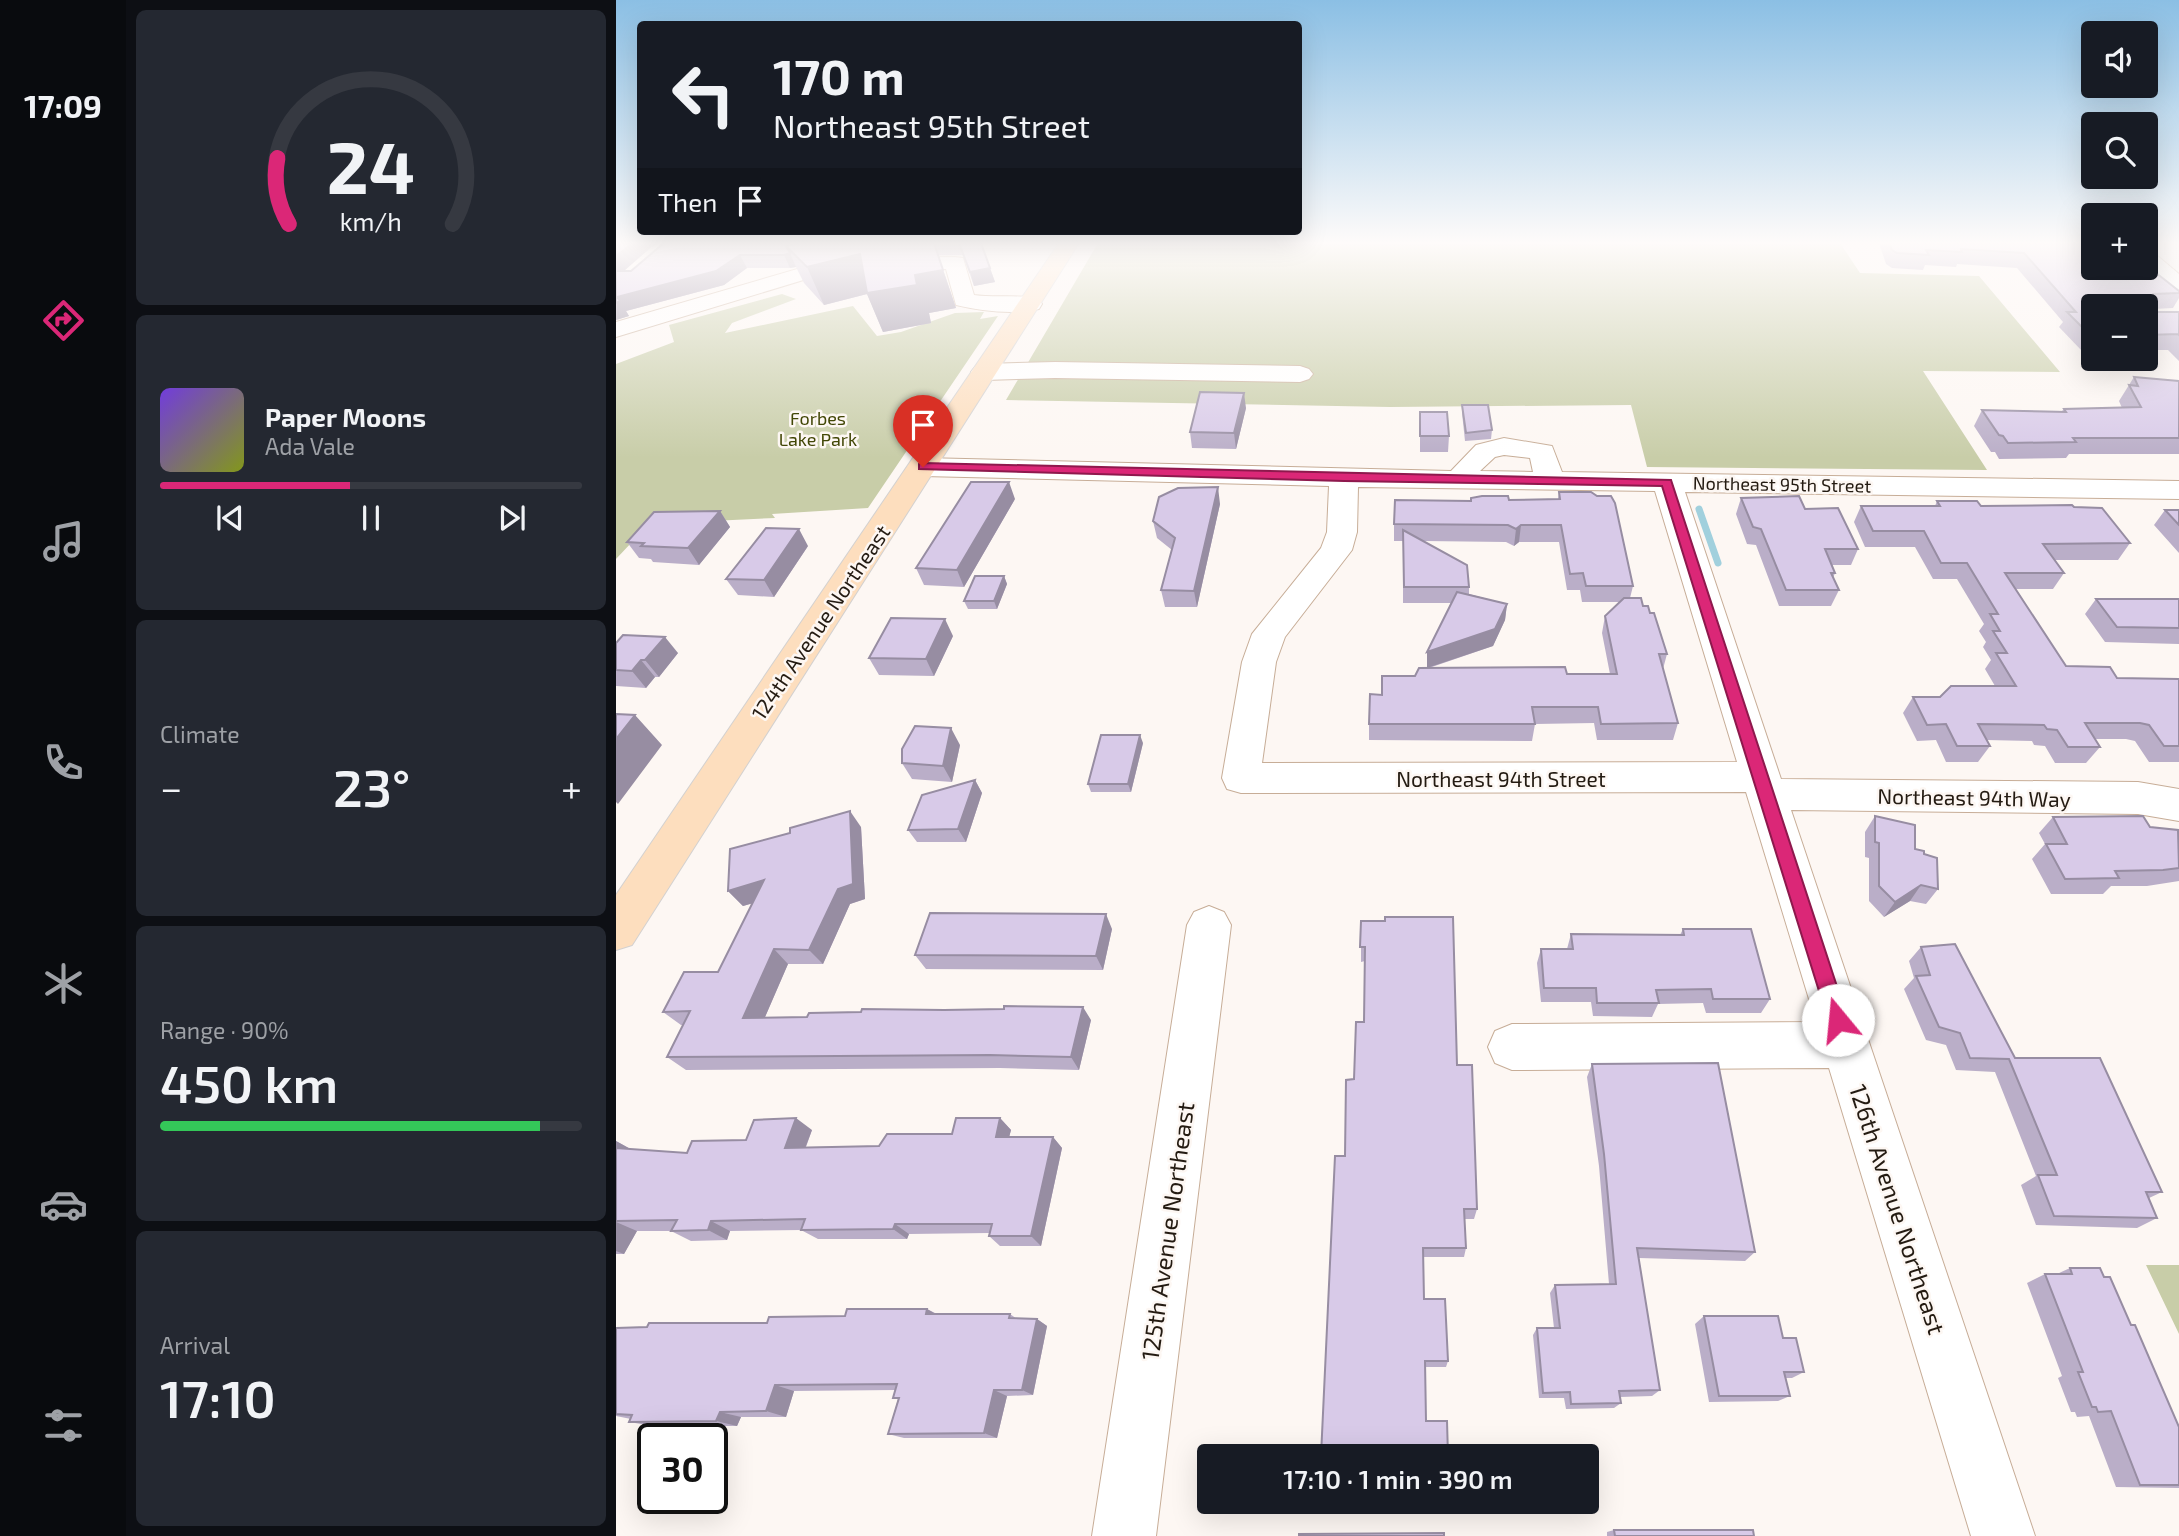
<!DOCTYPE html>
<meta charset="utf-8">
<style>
:root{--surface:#171b24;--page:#242831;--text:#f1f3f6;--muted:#9ea1a6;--line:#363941;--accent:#db2777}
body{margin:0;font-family:"Exo 2",sans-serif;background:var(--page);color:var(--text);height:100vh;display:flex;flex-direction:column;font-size:26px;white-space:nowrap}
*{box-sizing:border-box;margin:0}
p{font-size:23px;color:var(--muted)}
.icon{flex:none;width:38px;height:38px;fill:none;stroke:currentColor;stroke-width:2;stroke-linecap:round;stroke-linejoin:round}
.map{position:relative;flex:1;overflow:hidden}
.details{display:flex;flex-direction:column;gap:10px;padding:10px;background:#0d0f14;width:490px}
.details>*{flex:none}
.guide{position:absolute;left:21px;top:21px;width:665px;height:214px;border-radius:7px;box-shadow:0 7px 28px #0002;background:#171b24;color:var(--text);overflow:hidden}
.controls{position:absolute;left:1465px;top:21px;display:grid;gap:14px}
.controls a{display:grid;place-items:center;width:77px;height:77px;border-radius:7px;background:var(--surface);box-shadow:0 7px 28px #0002;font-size:35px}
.speed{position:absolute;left:21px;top:1423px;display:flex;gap:14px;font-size:35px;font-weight:700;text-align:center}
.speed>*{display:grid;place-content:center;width:91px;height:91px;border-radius:50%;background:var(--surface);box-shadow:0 7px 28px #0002;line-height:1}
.speed .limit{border:4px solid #111;border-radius:10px;background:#fff;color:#111}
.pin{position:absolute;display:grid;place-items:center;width:60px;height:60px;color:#fff;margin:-72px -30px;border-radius:50% 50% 50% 0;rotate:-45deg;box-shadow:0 0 7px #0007}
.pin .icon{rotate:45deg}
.me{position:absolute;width:77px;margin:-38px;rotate:343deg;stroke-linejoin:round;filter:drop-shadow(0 0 5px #0008)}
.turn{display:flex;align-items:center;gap:24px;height:147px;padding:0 21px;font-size:32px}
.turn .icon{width:91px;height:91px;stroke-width:2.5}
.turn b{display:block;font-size:49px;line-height:60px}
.then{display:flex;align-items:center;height:66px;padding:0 21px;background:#0003;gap:14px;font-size:26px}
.big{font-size:52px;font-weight:600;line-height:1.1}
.details .widget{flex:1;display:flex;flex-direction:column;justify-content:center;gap:10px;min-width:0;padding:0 24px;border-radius:10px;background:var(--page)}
.details .dial{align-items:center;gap:0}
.dial svg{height:182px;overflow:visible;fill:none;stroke:var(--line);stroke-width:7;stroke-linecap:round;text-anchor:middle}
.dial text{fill:var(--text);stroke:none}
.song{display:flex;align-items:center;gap:21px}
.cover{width:84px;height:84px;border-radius:10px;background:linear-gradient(135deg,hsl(260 70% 55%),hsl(70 70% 35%))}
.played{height:7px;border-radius:4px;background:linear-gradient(90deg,var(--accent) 45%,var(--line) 45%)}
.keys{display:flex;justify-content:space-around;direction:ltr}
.heat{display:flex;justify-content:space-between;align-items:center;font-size:38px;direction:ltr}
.charge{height:10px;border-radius:5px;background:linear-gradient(90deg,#34c759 90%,var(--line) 0)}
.trip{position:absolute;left:581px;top:1444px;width:402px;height:70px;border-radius:7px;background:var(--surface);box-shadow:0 7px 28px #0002;font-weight:600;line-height:70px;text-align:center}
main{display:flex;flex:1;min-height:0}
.dock{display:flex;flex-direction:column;width:126px;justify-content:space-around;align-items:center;background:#090b0e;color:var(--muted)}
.dock .icon{width:49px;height:49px}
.dock .current{color:var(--accent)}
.dock b{font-size:32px;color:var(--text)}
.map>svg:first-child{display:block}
.green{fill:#c8cda8}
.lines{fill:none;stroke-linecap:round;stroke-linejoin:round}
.stream{stroke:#a1d0dd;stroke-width:7}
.minor-casing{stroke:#c7ad97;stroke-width:2}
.major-casing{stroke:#d3d1d0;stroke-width:2}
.minor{fill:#fff;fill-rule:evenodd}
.major{fill:#fddebe;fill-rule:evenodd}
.wall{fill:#baaec8;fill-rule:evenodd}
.shaded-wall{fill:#978da2}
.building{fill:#d8cae8;stroke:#978da2;stroke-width:2}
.route{fill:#db2777;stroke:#8e194d;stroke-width:2}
.labels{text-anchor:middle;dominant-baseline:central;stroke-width:5;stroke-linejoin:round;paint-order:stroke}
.far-park-label{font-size:18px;fill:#424706;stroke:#fdf7f3}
.far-street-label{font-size:18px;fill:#241b12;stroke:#fdf7f3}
.street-label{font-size:21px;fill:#241b12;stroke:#fdf7f3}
.near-street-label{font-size:24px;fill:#241b12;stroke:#fdf7f3}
</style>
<main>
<nav class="dock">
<b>17:09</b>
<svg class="icon current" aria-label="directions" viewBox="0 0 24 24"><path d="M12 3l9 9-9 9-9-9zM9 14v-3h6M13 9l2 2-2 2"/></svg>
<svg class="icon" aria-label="music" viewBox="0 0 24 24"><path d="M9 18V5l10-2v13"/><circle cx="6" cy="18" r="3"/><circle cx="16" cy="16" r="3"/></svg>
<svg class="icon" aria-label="phone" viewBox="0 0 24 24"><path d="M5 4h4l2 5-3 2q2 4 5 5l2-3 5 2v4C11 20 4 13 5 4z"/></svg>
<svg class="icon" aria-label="climate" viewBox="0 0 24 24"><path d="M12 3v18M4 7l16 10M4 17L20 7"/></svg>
<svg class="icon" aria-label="car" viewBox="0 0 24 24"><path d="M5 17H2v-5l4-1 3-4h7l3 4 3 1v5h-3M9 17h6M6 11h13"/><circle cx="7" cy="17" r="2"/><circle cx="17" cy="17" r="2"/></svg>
<svg class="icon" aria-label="filters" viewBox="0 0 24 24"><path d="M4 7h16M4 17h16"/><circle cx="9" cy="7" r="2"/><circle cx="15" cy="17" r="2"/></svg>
</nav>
<section class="details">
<div class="widget dial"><svg viewBox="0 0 100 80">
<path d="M14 69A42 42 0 1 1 86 69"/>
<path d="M14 69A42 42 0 0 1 9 40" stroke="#db2777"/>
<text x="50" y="56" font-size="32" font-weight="700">24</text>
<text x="50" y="72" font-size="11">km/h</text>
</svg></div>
<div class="widget">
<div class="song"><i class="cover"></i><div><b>Paper Moons</b><p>Ada Vale</p></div></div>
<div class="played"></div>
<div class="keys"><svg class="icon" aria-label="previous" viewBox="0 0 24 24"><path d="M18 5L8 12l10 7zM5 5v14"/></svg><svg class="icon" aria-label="pause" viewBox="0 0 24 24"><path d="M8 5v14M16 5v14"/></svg><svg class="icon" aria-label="next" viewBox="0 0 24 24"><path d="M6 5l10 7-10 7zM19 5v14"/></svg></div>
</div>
<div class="widget"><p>Climate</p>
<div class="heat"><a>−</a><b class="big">23°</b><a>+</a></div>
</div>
<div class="widget"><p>Range · 90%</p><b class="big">450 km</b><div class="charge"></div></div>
<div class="widget"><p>Arrival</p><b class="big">17:10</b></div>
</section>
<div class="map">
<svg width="1563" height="1536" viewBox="0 0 1563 1536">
<rect width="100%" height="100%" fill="#fdf7f3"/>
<!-- green -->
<path class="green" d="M482 243H1224L1244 273 1363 276 1444 372 1307 371 1371 470 1031 467 1015 405 774 407 390 400Z
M166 294 180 299 116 323 109 333 237 306 261 336 285 332 339 313 368 312 364 319 382 316 252 508 156 514 159 518 33 524 0 559V364L58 342 53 325Z
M1530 1265H1563V1334Z"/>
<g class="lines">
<!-- stream -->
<path class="stream" d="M1083 509 1102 563"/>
<!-- minor casing -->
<g class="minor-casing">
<path id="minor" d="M1530 252 1538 253 1563 274V292L1555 290 1529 268Z
M226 256 339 257 347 258 358 295C379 298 403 294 423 299L426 304 423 309C397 315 366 311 340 305L330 269 227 268 0 337V322Z
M439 362 684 366 693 369 697 374 693 379 684 382 439 378 368 380 359 377 355 372 359 367 368 364Z
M888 438 936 446 946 472 1563 481V499L1069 492 1165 779 1522 782 1563 789V821L1522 814 1175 810 1419 1536H1355L1213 1068 896 1070 879 1063 872 1047 879 1031 896 1024 1200 1022 1130 792 625 793 611 789 606 778 626 662 636 634 705 548 711 532 713 486 307 476 297 473 293 467 297 461 307 458 835 471 860 445ZM888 455 914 458 917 472 864 471 879 457ZM742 487 1039 491 1121 762 646 763 660 662 669 637 736 550 741 532Z
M593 906 608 912 615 925 540 1536H476L571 925 578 912Z"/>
</g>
<!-- major casing -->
<g class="major-casing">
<path id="major" d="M443 243H463L16 945 0 950V895Z"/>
</g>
<!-- minor -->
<use href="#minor" class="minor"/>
<!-- major -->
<use href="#major" class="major"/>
</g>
<!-- wall -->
<path class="wall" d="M0 243H40L8 271H15L48 243H365L379 282 358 286 347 255H322L340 308 313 313 315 323 267 332 251 294 208 305 188 283 180 267 174 268H131L108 285 10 311 13 316 0 320Z
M1263 243H1477L1563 293V298L1557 308 1537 309V312H1563V361L1552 350H1530V306H1477V350L1466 351 1443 327 1447 322 1401 268 1341 264 1340 267 1309 265 1307 270 1276 268 1270 264Z
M1518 377 1563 382V454H1453L1450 458 1383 459 1379 452H1375L1358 426 1366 410 1446 411 1448 409 1506 408 1503 401Z
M846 405 876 430 875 439 849 441 846 413Z
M630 408 620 449 576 448 574 432Z
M804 412 833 436 832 452H804Z
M943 492 1017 586 1014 598 1027 606 1034 613 1051 654 1047 669 1062 723 1057 740H981L978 723 919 724 916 741 753 740V724L766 695 799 676 811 668V652L835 603H787V541H778V524L854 501 893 500 942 499ZM808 541 890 542 898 546 903 542H943L951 590H964L966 602H1004L989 616 986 633 994 674H951L813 668 877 646 889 620 891 604 853 594V587Z
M1125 498 1189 509 1242 549 1235 565H1216L1219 573 1217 578 1223 590 1215 606H1163L1140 545 1131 544 1120 514Z
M399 499 348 587 308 585 300 568Z
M1321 501 1365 506 1458 507 1514 543 1502 560H1439L1448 573 1437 589H1400L1450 666 1501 678 1563 679V762H1533L1519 741 1510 739H1479L1484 747 1470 763H1439L1429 746 1418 745 1416 741 1370 740 1374 746 1362 762H1330L1320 740 1301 741 1287 713 1297 697H1324L1379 686 1369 669 1375 660 1367 647 1370 642 1363 631 1368 624 1341 579H1317L1299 547H1249L1238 522 1245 506H1319Z
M604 504 581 607H549L545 590 556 550 541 538 537 521Z
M1549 510H1563V553L1538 525Z
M104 511 114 527 83 565 37 562 35 559 23 558 11 542Z
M192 546 158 597 122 595 110 579Z
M388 576 391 584 381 609H352L348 601Z
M1480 599H1563V644L1489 642 1469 614Z
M337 636 318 676 263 675 253 658Z
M0 643 62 653 43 677H39L30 688 0 686Z
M527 743 515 792H475L472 784Z
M344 745 336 782 296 779 286 763Z
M359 780 366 793 350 842H301L292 830Z
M1259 816 1299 849 1308 854 1322 889 1310 904 1294 901 1268 917 1253 901V858L1249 857V832Z
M1437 817 1563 830V881L1531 886H1495L1487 894H1435L1416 859 1429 844 1423 833Z
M245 827 249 899 234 904 207 964H172L149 1017 475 1020 463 1070 384 1068 70 1070 51 1057 67 1025H65L47 1012 102 972 137 903 127 906 112 891Z
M745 921 841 1065 861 1209 858 1219H848L850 1248 848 1257H807L808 1299 832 1361 830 1367H809L705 1456 729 1156 738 1079 748 1022 749 961 745 962Z
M496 929 487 970 310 969 299 955Z
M1067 929 1154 999 1145 1013H1090L1087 1003 1042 1004 1036 1017 977 1016 975 1002H925L921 963 925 949H951L955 934 1064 935Z
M1305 947 1399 1058 1546 1192 1533 1198 1541 1218 1521 1228 1420 1225 1405 1185 1420 1176 1379 1072 1340 1070 1330 1045 1310 1040 1288 989 1298 978 1293 961Z
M976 1064 1139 1252 1129 1261 1023 1258 1044 1390 1036 1396 1004 1397 1005 1403 998 1408 950 1409 948 1398H923L917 1335 921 1328H938L934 1293 939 1285 993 1284 983 1166 971 1077Z
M384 1118 395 1130 393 1137H437L446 1148 425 1246H384L373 1236V1233L293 1234 291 1239H202L185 1230 114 1231 111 1240 75 1241 55 1231H21L8 1254H0V1141L16 1150 71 1153 130 1140 196 1130 190 1147 263 1146 336 1134Z
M1454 1268 1488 1277 1515 1325 1563 1427V1488L1500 1487 1473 1416 1461 1417 1459 1412H1455L1442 1378 1446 1376 1411 1283 1429 1274H1441Z
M311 1309 321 1314H394L401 1319H421L431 1326 417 1395 391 1396 381 1438H288L272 1434 282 1399 277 1398 279 1390 178 1391 170 1417H125L121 1426H37L13 1422 15 1419 0 1416V1328L151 1323Z
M1088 1316 1167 1338 1188 1372 1176 1378H1170L1174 1396 1162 1401 1093 1402 1079 1324Z
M998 1530 1138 1536H991V1532Z"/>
<!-- shaded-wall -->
<path class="shaded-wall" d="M17 243H40L2 276 0 273V256Z
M318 243 340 308 313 313 315 323 267 332 251 294 208 305 191 267 244 254 299 275Z
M174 253 180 267 174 268 168 255Z
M124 255 131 268 108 285 10 311 13 316 0 320 1 297Z
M374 268 379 282 358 286 354 272Z
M628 393 630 408 620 449 618 433Z
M393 482 399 499 348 587 341 570Z
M602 487 604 504 581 607 578 591Z
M104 511 114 527 83 565 72 548Z
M905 525 903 542 898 546 900 529Z
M183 529 192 546 158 597 148 580Z
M388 576 391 584 381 609 378 601Z
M891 604 889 620 877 646 811 668V652Z
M329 619 337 636 318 676 310 659Z
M49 637 62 653 43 677 29 660Z
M25 660 39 677 30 688 16 671Z
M19 715 46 745 2 804 0 802V739Z
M335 728 344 745 336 782 327 766Z
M524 735 527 743 515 792 512 784Z
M359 780 366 793 350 842 342 829Z
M234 811 245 827 249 899 234 904 207 964 193 950Z
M148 880 162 896 127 906 112 891Z
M1305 885 1294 901 1268 917 1279 902Z
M490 914 496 929 487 970 480 956Z
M158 949 172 964 143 1031 127 1018Z
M467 1007 475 1020 463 1070 455 1057Z
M180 1118 196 1130 185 1159 169 1148Z
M384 1118 395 1130 390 1149 380 1137Z
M437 1137 446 1148 425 1246 415 1236Z
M0 1141 20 1152 0 1151Z
M95 1221 114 1231 111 1240 92 1230Z
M0 1222 21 1231 8 1254 0 1251Z
M279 1224 293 1234 291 1239 277 1229Z
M311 1309 325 1317 310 1314Z
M421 1319 431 1326 417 1395 406 1390Z
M159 1385 178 1391 170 1417 150 1411Z
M378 1390 391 1396 381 1438 368 1433Z
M104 1412 125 1417 121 1426 100 1421Z"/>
<!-- building -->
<path class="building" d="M0 243H17L0 256Z
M48 243H181L170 246 174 253 168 255H124L100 271 1 297 4 301 0 303V271H15Z
M181 243H318L327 270 299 275 301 285 251 293 244 254 191 267 170 246Z
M343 243H365L374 268 354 272Z
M1273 243H1477V268H1530V265L1563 291V293L1537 294V312H1563V335L1562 334 1530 335V306H1477V335H1474L1451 312H1460L1408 253 1345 249 1346 252 1310 250 1313 255 1281 253 1276 250Z
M1518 377 1563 381V438H1457L1460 442 1392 443 1387 436 1383 435 1366 410 1450 412 1448 409 1525 407 1513 385 1522 386Z
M584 392 628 393 618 433 574 432Z
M846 405H872L876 430 850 433Z
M804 412H831L833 436H804Z
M355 482H393L341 570 300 568Z
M602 487 578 591 545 590 559 538 537 521 543 497 562 488Z
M943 492H975L981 496H995L999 503 1017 586H970L967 573 954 574 945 525H905L900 529 892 525 778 524 779 500 855 501V498L866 496H892L893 500 944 499Z
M1183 496 1189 509 1222 508 1242 549H1209L1219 573H1215L1223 590H1170L1145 529 1137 527 1125 498Z
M1321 501H1361L1365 506 1456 505 1458 507 1486 508 1514 543 1427 544 1448 573H1389L1450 666 1494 667 1501 678 1563 679V746H1548L1533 725 1524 723H1469L1484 747H1452L1441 730 1431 729 1428 725 1362 724 1374 746H1341L1330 724 1311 725 1297 697H1324L1335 686H1400L1380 653H1391L1377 631H1384L1374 614H1382L1351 563H1325L1308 531H1257L1245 506H1324Z
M1549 510H1563V525Z
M104 511 72 548 25 546 28 543 11 542 38 512Z
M150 528 183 529 148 580 110 579Z
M787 530 851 565 853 587H788Z
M359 576H388L378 601H348Z
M841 592 891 604 879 629 811 652Z
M1008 598H1025L1027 606H1032L1034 613H1038L1051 654H1043L1062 723 985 724 982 707H916L919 724H753L754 694 766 695V676H799L803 668 949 667 951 674H1001L989 616Z
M1480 599H1563V628L1501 627Z
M275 618 329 619 310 659 253 658Z
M7 635 49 637 29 660H25L16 671 0 670V643Z
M0 714 19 715 0 739Z
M299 726 335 728 327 766 286 763V749Z
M485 735H524L512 784H472Z
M359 780 342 829 292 830 306 795Z
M234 811 237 884 222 889 193 950 158 949 127 1018 191 1017 193 1013 245 1012 246 1009 328 1010 388 1009V1006L467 1007 455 1057 374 1055 51 1057 74 1011 47 1012 68 972H102L148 880 112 891 114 849 174 833V828Z
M1259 816 1299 825V849L1308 851V854L1321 858 1322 889 1305 885 1279 902 1263 886V843L1259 842Z
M1527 816 1534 827 1562 830 1563 868 1547 870 1499 871 1503 878 1449 879 1430 844H1451L1437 817Z
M314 913 490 914 480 956 299 955Z
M769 917H837L841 1065H856L861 1209H848L850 1248H807L808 1299H829L832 1361H809L810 1421H831L832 1456H705L719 1156H729L730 1080 738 1079 740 1022H748L749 947H744L745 921H769Z
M1067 929H1135L1154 999H1097L1095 989 1040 990 1043 1003H981L980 988H928L925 949H957L955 934 1068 935Z
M1339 944 1399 1058H1484L1546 1192H1530L1541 1218 1438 1216 1422 1175H1441L1393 1059 1354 1058 1344 1033 1323 1027 1300 976 1314 975 1305 947Z
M1102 1063 1139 1252 1021 1248 1044 1390 1003 1391 1005 1403 955 1404 954 1392 927 1393 921 1328H944L939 1285 1000 1284 988 1154 976 1064Z
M180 1118 169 1148 263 1146 271 1134H336L340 1118H384L380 1137H437L415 1236H373L376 1224H279L277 1229 185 1230 189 1219 95 1221 92 1230 55 1231 61 1220 0 1221V1148L71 1153 76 1141 130 1140 138 1120Z
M1454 1268H1484L1488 1277H1494L1515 1325H1519L1563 1427V1485H1524L1495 1411 1482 1412 1480 1407H1476L1462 1372H1467L1429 1274H1456Z
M231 1309H311L310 1314H394L393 1318 421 1319 406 1390H378L368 1433 272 1434 283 1398H277L281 1384 159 1385 150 1411 104 1412 100 1421 13 1422 16 1415 0 1414V1328L31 1327 33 1323H151L153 1317 229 1316Z
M1088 1316H1162L1167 1338H1180L1188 1372H1168L1174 1396H1103Z
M998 1530H1137L1138 1536H999Z
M828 1533V1536H683V1534Z"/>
<!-- sky -->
<linearGradient id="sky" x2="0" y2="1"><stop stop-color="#8bbfe4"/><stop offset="0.53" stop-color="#fefbfa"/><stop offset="1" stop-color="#fefbfa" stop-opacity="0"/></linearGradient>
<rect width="1563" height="458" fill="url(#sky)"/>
<!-- route -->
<path class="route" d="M307 463 1055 480 1232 1020 1229 1026 1222 1029 1215 1026 1212 1020 1046 486 728 481 303 469V464Z"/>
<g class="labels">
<!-- far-park labels -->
<g class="far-park-label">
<text x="202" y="418">Forbes<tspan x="202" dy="21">Lake Park</tspan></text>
</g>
<!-- far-street labels -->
<g class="far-street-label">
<text transform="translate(1166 484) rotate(1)">Northeast 95th Street</text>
</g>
<!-- street labels -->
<g class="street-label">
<text transform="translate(204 622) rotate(-56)">124th Avenue Northeast</text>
<text x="885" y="778">Northeast 94th Street</text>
<text transform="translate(1358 797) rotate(1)">Northeast 94th Way</text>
</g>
<!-- near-street labels -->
<g class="near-street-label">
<text transform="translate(1282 1209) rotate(72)">126th Avenue Northeast</text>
<text transform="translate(551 1231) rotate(-82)">125th Avenue Northeast</text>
</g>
</g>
</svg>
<div class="controls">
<a><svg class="icon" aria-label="sound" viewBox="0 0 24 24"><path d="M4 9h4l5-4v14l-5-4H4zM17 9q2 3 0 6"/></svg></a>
<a><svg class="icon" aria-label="search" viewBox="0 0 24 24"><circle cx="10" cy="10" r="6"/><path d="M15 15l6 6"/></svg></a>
<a>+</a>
<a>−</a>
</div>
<div class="speed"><div class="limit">30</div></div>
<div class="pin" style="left:307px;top:467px;background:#d93025"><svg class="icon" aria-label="arrive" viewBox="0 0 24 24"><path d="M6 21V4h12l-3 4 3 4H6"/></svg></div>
<svg class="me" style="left:1222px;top:1020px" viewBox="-20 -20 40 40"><circle r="19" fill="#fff"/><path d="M0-13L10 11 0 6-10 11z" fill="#db2777"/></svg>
<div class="trip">17:10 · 1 min · 390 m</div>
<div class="guide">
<div class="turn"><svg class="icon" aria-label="left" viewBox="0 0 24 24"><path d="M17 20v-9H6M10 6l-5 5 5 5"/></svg><div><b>170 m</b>Northeast 95th Street</div></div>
<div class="then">Then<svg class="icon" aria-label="arrive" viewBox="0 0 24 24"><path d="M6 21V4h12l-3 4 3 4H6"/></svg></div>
</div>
</div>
</main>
